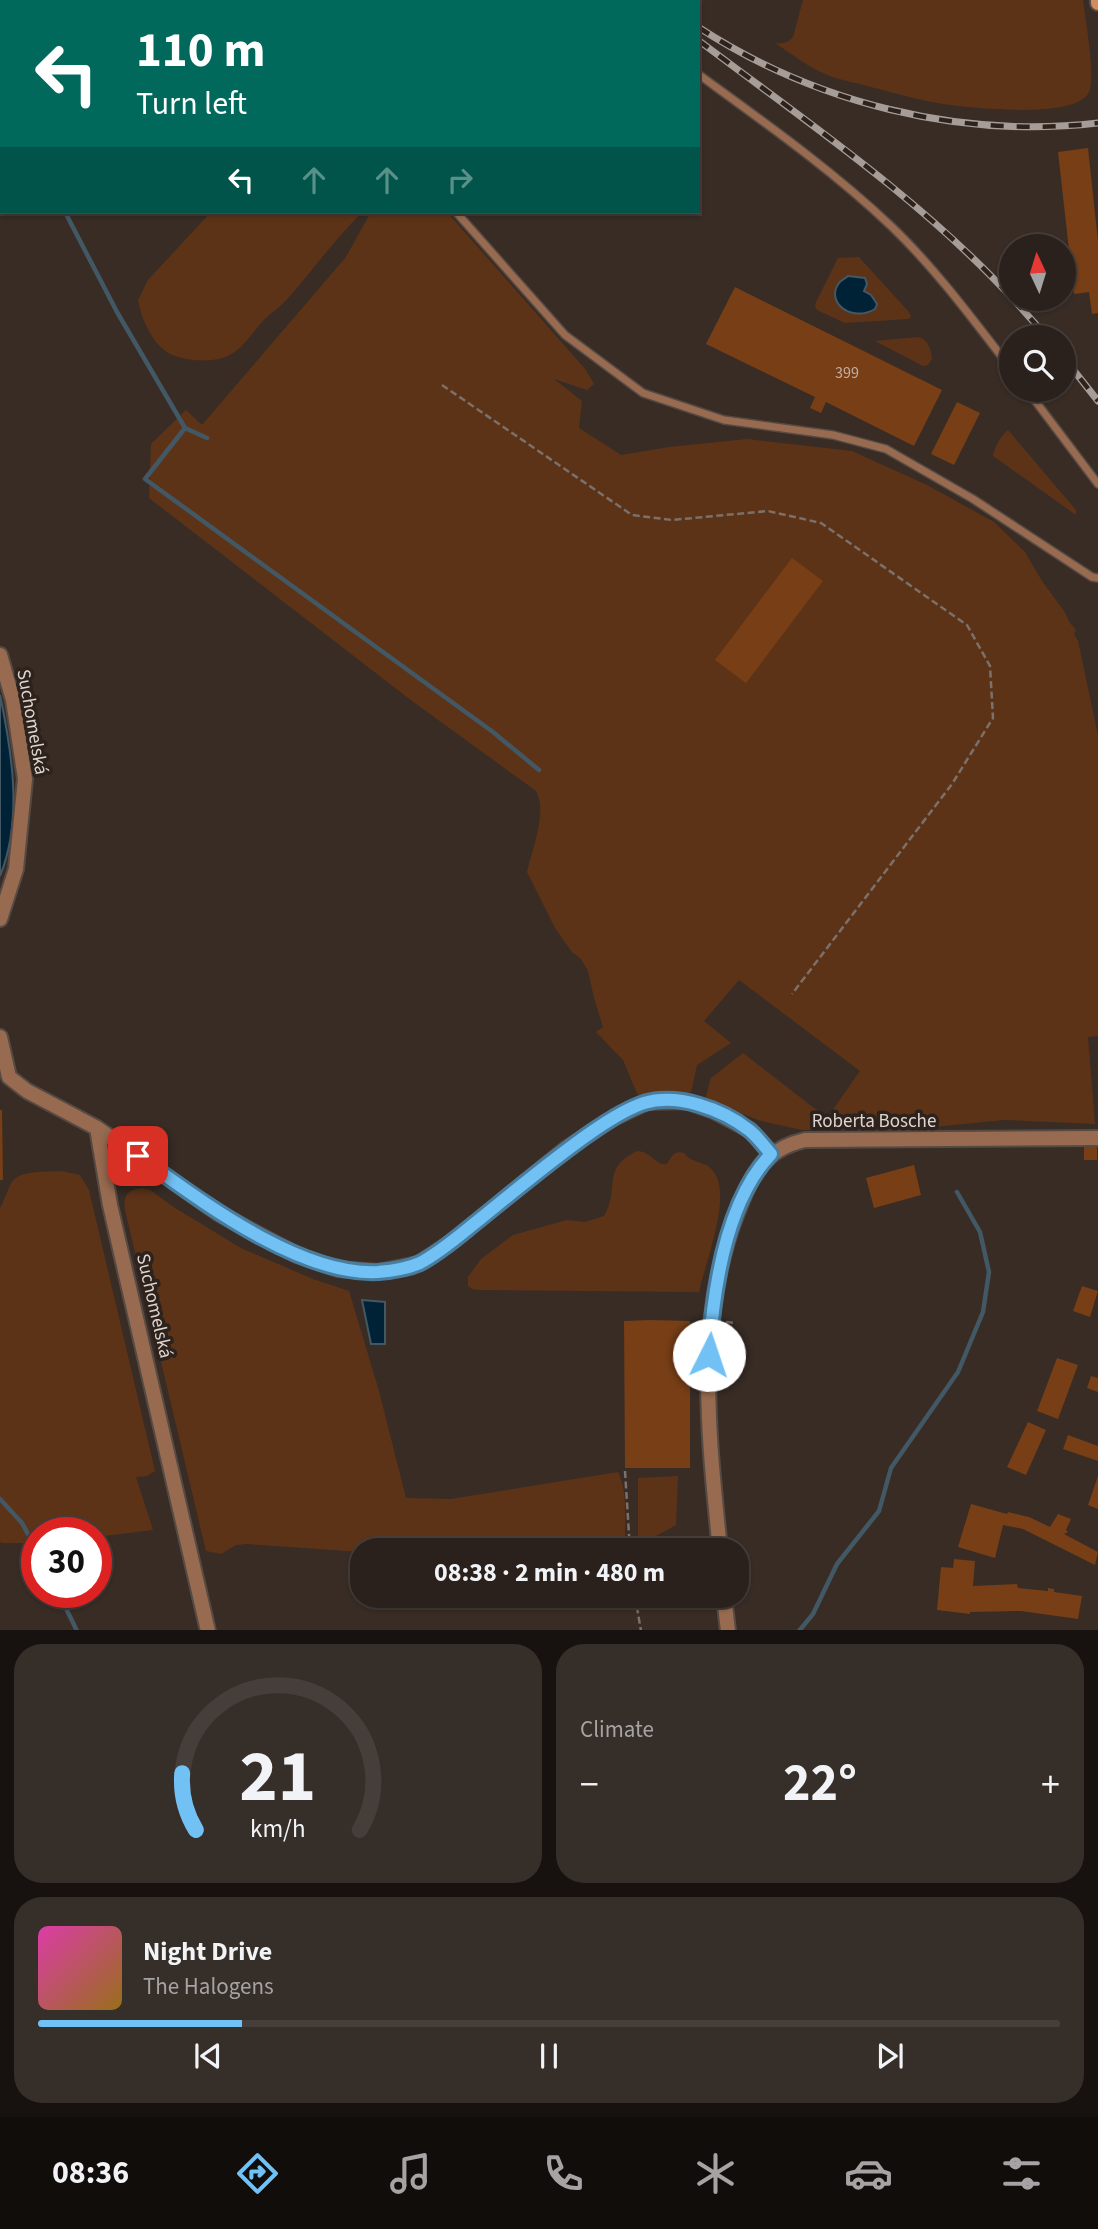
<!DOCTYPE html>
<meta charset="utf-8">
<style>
:root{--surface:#2a211c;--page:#362e29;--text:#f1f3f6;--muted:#a5a3a3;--line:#463e3b;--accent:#71c1f4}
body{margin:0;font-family:"Source Sans 3",sans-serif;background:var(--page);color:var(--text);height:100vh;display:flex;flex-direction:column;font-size:26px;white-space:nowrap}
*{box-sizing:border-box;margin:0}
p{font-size:23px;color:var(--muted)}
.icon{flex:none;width:38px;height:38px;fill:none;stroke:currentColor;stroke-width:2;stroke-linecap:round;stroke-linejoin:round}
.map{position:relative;height:1630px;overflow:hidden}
.drawer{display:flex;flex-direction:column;gap:14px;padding:14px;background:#17120f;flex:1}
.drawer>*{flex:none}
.top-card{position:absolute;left:0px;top:0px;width:700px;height:214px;box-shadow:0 2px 5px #0004,0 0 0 2px var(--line);background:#00695c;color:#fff;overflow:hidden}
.needle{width:46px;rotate:356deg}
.fabs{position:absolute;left:999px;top:234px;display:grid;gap:14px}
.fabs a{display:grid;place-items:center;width:77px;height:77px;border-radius:50%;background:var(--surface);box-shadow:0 2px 5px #0004,0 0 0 2px var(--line);font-size:35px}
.speed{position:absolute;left:21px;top:1517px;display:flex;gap:14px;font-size:35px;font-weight:700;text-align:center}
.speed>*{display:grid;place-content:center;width:91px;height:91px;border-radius:50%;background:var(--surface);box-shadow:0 2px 5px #0004,0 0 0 2px var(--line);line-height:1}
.speed .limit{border:10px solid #d22;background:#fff;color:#111}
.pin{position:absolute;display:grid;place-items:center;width:60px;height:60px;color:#fff;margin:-30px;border-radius:14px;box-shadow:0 4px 10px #0006}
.me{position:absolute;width:77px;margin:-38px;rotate:4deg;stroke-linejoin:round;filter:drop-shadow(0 0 5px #0008)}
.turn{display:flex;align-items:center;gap:24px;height:147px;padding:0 21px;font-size:32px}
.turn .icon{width:91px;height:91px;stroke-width:2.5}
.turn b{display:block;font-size:49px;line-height:60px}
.lanes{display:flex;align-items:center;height:66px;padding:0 21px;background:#0003;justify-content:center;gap:35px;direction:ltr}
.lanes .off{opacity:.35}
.big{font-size:52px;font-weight:700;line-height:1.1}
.drawer .card{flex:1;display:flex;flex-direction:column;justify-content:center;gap:10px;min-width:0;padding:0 24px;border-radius:28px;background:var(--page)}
.drawer .dial{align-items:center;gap:0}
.dial svg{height:182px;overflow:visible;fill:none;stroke:var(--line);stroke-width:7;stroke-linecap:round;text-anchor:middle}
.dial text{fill:var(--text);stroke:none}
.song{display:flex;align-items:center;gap:21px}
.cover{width:84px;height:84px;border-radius:10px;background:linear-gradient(135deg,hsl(320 70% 55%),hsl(40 70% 35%))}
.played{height:7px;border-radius:4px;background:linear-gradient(90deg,var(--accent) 20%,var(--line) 20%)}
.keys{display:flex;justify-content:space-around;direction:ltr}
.heat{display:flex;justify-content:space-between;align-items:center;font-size:38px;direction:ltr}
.drawer .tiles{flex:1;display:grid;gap:14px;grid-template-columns:1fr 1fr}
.card:last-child{grid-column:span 2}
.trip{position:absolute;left:350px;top:1538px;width:399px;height:70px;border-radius:28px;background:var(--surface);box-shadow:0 2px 5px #0004,0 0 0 2px var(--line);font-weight:700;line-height:70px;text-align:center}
.dock{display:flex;height:112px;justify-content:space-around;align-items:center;background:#110d0b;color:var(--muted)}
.dock .icon{width:49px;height:49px}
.dock .selected{color:var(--accent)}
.dock b{font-size:32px;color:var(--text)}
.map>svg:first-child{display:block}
.green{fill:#5d3318}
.water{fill:#002237;stroke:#425865;stroke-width:2}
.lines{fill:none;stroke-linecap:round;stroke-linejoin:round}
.stream{stroke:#425865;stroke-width:4.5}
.building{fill:#783e16}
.lane-casing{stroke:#564a44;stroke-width:10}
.street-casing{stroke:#564a44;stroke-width:18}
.secondary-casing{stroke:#564a44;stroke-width:18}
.path{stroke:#7b706a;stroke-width:2.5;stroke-dasharray:7 3.5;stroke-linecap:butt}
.lane{stroke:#986b50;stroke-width:7}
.street{stroke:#986b50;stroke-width:14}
.secondary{stroke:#d48b60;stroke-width:14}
.rail-casing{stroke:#a79d98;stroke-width:7}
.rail{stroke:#2e231c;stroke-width:4.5;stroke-dasharray:13;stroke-linecap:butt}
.route-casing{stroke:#497d9f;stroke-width:18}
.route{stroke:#71c1f4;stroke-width:12}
.labels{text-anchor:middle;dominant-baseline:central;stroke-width:7;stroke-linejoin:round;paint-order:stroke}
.number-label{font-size:16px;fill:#c4afa2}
.street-label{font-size:19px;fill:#ddd5d0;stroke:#2e231c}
</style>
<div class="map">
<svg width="1098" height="1631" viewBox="0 0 1098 1631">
<rect width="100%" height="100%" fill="#382c25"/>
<!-- green -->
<path class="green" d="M803 0H1083C1085 18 1097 82 1088 94 1071 119 972 108 943 104 918 100 895 93 871 87 857 83 843 81 830 76 809 68 793 55 775 43 783 44 788 43 793 37Z
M211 212H363C336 237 314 269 289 297 281 307 270 313 262 322 251 334 243 349 228 356 212 363 190 361 175 356 154 349 142 321 138 300L148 280Z
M371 212H447L586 370 594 384 587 390 554 379 582 401 579 428 621 455 669 447 747 439 852 451 927 485 994 522 1025 552 1042 581 1064 611 1070 623 1076 630 1074 634 1078 641 1098 735V1036L1088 1037 1095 1124 1004 1120 903 1130H802L761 1121 705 1100 711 1078 743 1053 827 1118 860 1071 739 980 704 1021 731 1043 697 1065 691 1092H653L638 1096 623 1060 596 1032 603 1027 594 998 588 971 581 959 572 952 555 928 527 872C532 850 548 811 536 791L412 701 149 498 151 444 186 410 202 425 346 257Z
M859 257 909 312 911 316 909 319 845 323 817 310 815 306 816 302 838 258Z
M918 337C928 339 931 349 932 359L928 365 923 366 875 341Z
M1008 430 1076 510V515L993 456C994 448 1001 435 1008 430Z
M637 1151C653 1152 655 1166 667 1164 672 1156 674 1150 684 1153 694 1166 707 1159 715 1174 731 1200 705 1263 699 1292L481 1290 472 1289 468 1286V1277L481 1259 513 1235 567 1220 585 1222 604 1216C621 1188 600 1169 637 1151Z
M61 1171 80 1175 89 1190 155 1471 147 1476 136 1477 153 1530 96 1537V1533H37V1543H3L0 1542V1208C5 1200 7 1190 12 1182 20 1170 48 1172 61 1171Z
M142 1188 150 1190 175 1208 241 1248 313 1279 349 1291 379 1391 406 1498 451 1499 618 1472C629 1494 624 1526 625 1550L362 1552 246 1544 236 1545 221 1554 206 1551 125 1210C123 1195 127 1190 142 1188Z
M678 1476 676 1525 638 1546V1478Z"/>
<!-- water -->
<path class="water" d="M848 276 865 278 867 284 864 291 871 295 877 304 875 309C851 323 825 302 839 283 841 280 845 279 848 276Z
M0 695C12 753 23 819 0 876Z
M362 1300 385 1302V1344H371Z"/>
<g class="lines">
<!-- stream -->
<path class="stream" d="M0 126 2 128
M65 212 117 312 185 428 145 479 493 732 539 770
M185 428 207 438
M0 1499 22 1523 37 1551
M58 1592 77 1631
M799 1631 813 1614 837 1564 879 1511 891 1468 958 1372 983 1312 989 1272 980 1232 957 1192"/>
</g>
<!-- building -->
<path class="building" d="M1088 148 1098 241V313L1092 314 1089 292 1074 294 1058 152Z
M735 287 942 390 914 446 826 402 821 413 810 408 815 397 706 344Z
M957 402 980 413 954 465 931 454Z
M792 558 823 581 746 683 715 660Z
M0 1110H2L3 1180H0Z
M1084 1147H1097V1160H1084Z
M914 1165 921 1195 874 1208 866 1178Z
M1082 1286 1098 1291 1090 1317 1073 1311Z
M651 1320 690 1321V1468H625L624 1321Z
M1057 1358 1078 1365 1058 1419 1037 1411Z
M1091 1376 1098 1378V1392L1087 1388Z
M1028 1422 1046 1430 1026 1475 1007 1467Z
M1068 1435 1098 1446V1461L1063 1449Z
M1098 1476V1509L1088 1505Z
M971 1504 1007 1514 1008 1512 1029 1517 1050 1527 1058 1514 1071 1519 1066 1530 1068 1532 1064 1534 1098 1552 1095 1565 1023 1529 1003 1525 995 1558 958 1547Z
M954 1559 975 1561 973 1586 1017 1584 1018 1588 1048 1591V1588L1054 1589V1592L1082 1596 1078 1619 1021 1611 970 1612V1614L937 1610 941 1567 953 1568Z"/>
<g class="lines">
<!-- lane casing -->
<g class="lane-casing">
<path id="lane" d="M415 0 418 2
M590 0 593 2
M333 2 334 0
M698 74C764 122 832 170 891 226 936 269 974 321 1012 370
M456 212 565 335 643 393 724 420 833 435 886 449 973 499 1092 577 1098 578
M1027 390 1098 484"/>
</g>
<!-- street casing -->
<g class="street-casing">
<path id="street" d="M0 655 13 700 25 779 16 869 0 919
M0 1037 9 1077 27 1091 97 1128 218 1213 297 1255 338 1269 378 1272 418 1264 449 1244 566 1149 615 1117 647 1102 686 1101 714 1111 750 1130 771 1154
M97 1128 110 1205 208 1631
M720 1550C709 1439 694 1321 737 1213 752 1175 762 1150 805 1140L1098 1138
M724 1596 728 1631"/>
</g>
<!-- secondary casing -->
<g class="secondary-casing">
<path id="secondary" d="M1098 0V3"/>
</g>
<!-- path -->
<path class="path" d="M0 36 2 37
M442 385 632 515 672 520 768 511 821 523 967 625 990 666 993 718 952 784 792 994
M726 1322 735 1323
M625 1471 630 1550
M635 1596 641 1631"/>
<!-- lane -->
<use href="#lane" class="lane"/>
<!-- street -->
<use href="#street" class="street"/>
<!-- secondary -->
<use href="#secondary" class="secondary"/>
<!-- rail casing -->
<g class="rail-casing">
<path id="rail" d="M645 0 647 2
M659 0 662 2
M698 27C815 103 959 139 1098 123
M698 40C804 120 922 200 1012 298
M1013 299 1048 338
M1064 358 1098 401"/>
</g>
<!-- rail -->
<use href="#rail" class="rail"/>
</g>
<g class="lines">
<!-- route casing -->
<g class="route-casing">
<path id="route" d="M138 1156C200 1200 299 1276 378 1272 390 1271 409 1268 420 1263 441 1252 461 1234 480 1219 517 1189 554 1158 593 1131 609 1120 626 1109 644 1103 678 1093 722 1109 749 1130 757 1136 764 1146 771 1154 725 1202 713 1291 709 1355"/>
</g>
<!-- route -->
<use href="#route" class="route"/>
</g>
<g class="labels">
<!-- number labels -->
<g class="number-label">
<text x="847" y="373">399</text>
</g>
<!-- street labels -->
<g class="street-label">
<text transform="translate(32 722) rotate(80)">Suchomelská</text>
<text x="874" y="1121">Roberta Bosche</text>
<text transform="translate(154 1306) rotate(77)">Suchomelská</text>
</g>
</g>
</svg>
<div class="fabs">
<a><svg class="needle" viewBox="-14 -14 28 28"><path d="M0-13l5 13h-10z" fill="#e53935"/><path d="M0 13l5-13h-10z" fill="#a5a3a3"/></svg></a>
<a><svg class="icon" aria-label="search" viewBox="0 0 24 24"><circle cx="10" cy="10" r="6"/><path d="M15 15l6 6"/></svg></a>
</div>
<div class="speed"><div class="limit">30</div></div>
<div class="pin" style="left:138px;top:1156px;background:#d93025"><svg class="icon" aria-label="arrive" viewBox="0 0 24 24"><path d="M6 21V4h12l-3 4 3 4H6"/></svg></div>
<svg class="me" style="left:709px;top:1355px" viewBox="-20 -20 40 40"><circle r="19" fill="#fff"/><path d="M0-13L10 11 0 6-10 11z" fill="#71c1f4"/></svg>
<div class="trip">08:38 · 2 min · 480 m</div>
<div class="top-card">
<div class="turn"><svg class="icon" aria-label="left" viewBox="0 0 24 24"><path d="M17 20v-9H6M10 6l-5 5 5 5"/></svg><div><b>110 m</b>Turn left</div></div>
<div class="lanes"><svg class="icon" aria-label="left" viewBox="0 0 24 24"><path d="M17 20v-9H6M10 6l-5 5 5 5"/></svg><svg class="icon off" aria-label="ahead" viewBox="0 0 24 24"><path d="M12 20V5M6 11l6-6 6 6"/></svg><svg class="icon off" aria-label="ahead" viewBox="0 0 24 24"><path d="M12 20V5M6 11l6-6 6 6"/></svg><svg class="icon off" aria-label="right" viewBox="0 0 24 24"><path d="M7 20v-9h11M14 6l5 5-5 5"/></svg></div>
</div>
</div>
<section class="drawer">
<div class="tiles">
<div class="card dial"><svg viewBox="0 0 100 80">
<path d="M14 69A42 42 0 1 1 86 69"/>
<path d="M14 69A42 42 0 0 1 8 44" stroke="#71c1f4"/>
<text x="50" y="56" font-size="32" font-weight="700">21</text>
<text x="50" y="72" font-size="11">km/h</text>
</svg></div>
<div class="card"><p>Climate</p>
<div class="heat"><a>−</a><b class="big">22°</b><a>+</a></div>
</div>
<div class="card">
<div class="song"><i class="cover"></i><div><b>Night Drive</b><p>The Halogens</p></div></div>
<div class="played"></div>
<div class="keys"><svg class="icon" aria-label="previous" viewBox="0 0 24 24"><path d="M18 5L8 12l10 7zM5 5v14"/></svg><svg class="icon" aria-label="pause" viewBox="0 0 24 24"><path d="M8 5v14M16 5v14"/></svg><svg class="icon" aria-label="next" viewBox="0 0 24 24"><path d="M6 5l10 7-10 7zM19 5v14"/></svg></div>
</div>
</div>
</section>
<nav class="dock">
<b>08:36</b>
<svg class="icon selected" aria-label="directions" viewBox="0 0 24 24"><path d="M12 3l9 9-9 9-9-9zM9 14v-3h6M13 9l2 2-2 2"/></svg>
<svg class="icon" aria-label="music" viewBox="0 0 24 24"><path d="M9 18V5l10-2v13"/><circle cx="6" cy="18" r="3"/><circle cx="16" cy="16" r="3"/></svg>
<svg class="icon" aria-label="phone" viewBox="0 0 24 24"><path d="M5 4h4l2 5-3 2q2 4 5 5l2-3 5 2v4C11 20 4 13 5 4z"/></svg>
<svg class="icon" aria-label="climate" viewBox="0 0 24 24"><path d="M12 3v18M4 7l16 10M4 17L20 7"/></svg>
<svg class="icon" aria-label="car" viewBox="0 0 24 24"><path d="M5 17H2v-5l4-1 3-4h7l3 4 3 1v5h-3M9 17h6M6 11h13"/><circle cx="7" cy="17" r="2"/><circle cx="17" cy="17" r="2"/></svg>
<svg class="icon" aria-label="filters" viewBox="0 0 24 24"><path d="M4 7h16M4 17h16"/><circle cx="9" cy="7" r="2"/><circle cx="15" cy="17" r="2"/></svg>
</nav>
